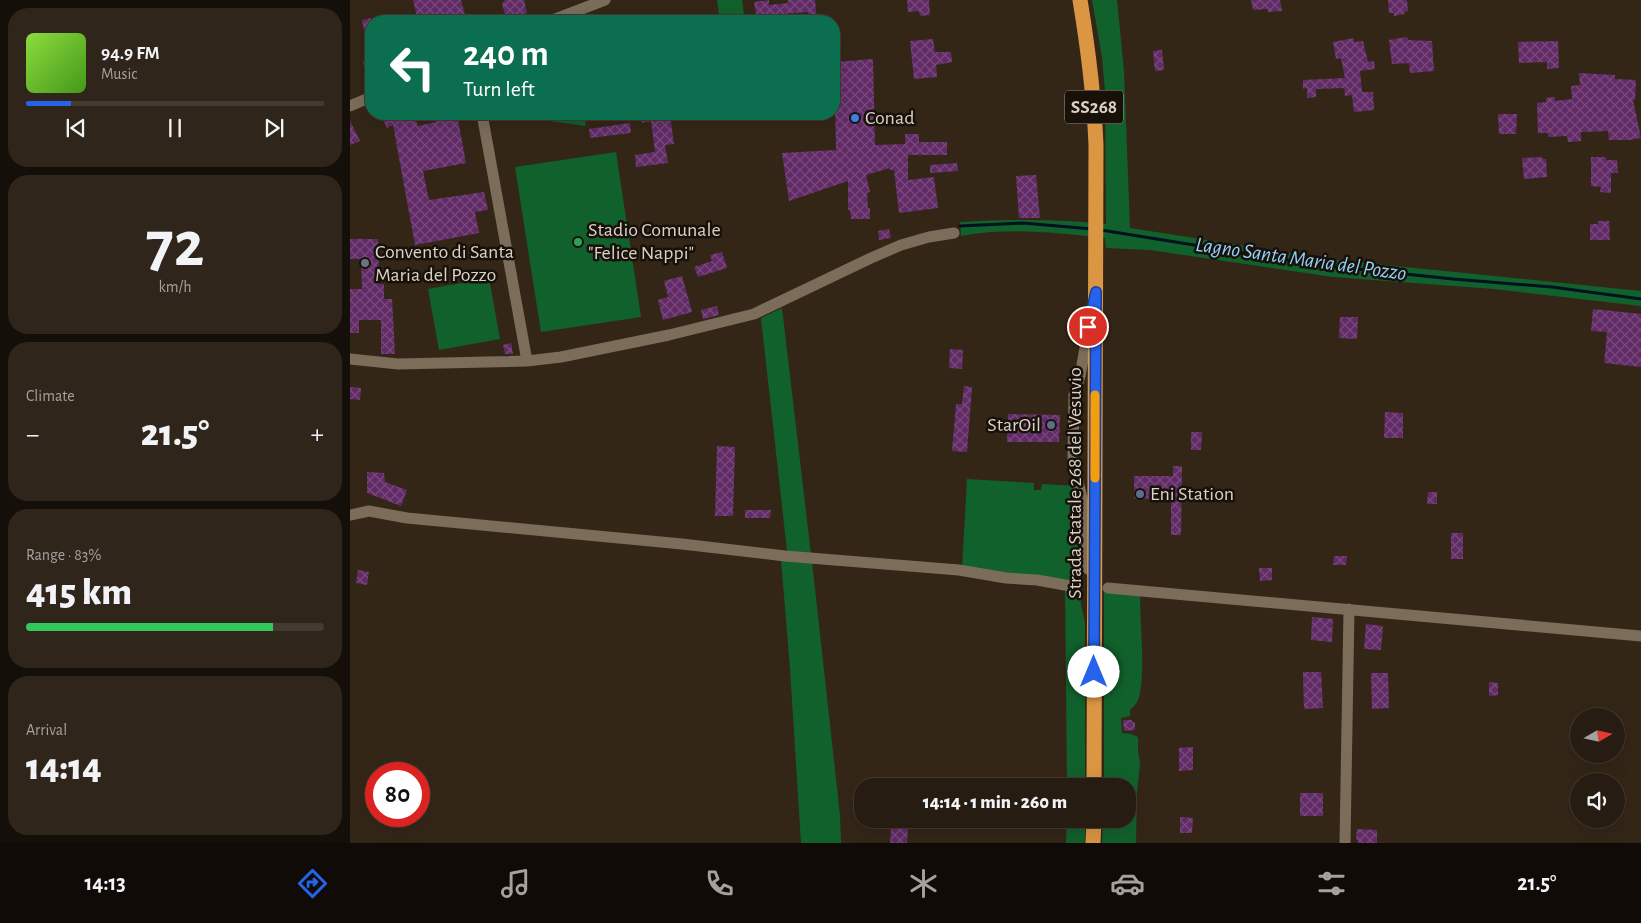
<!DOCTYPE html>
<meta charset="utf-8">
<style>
:root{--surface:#271c11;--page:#2f251a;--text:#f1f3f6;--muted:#a4a19f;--line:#433a31;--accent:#2563eb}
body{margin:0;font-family:"Alegreya Sans",sans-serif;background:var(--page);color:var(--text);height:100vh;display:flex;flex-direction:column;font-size:19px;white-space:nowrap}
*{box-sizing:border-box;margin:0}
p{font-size:16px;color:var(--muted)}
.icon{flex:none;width:28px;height:28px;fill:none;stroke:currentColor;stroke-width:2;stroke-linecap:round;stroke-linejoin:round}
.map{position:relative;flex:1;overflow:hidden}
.drawer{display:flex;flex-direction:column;gap:8px;padding:8px;background:#150f09;width:350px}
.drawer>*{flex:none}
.guide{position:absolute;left:15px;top:15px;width:475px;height:105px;border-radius:20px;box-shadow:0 5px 20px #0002,0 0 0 1px var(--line);background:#0b6e4f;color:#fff;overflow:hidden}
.needle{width:32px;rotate:81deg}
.controls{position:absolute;left:1220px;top:708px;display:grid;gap:10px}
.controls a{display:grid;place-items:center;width:55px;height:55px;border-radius:50%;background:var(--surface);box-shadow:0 5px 20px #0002,0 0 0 1px var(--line);font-size:25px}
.speed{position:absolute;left:15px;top:762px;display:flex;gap:10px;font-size:25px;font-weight:700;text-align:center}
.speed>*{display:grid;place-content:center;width:65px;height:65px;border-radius:50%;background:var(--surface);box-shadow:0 5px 20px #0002,0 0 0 1px var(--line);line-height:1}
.speed .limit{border:8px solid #d22;background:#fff;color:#111}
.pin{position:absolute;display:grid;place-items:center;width:42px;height:42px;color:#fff;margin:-21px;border:2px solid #fff;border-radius:50%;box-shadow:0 1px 5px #0007}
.me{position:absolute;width:55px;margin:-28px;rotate:0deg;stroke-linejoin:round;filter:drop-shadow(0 0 4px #0008)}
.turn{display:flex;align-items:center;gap:18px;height:105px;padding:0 15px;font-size:22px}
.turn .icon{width:65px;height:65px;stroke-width:2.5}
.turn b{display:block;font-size:35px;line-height:42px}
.big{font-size:38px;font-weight:800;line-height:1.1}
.drawer .card{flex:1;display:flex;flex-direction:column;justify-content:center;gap:8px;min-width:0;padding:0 18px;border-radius:20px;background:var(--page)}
.drawer .dial{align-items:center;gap:0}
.dial b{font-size:65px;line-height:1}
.song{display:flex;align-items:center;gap:15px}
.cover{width:60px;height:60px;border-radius:8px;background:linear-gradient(135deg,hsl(90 70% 55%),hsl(100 70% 35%))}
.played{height:5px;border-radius:2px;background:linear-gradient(90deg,var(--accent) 15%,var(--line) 15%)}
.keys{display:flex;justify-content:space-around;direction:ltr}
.heat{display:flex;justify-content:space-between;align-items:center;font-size:28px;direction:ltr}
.charge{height:8px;border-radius:4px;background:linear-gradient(90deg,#34c759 83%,var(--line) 0)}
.trip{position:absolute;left:504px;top:778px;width:282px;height:50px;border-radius:20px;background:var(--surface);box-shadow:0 5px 20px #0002,0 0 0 1px var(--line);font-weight:800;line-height:50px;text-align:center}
.menu{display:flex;height:80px;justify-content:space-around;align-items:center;background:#100b07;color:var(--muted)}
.menu .icon{width:35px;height:35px}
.menu .on{color:var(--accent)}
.menu b{font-size:22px;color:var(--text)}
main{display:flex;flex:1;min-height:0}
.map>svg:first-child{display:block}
.grass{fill:#11612c}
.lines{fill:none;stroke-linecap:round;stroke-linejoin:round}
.stream{stroke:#001120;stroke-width:3}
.building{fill:url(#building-cross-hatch)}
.minor{stroke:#7c6c5a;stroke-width:11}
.highway{stroke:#da9642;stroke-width:15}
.route-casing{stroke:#184099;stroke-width:12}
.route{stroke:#2563eb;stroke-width:9}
.slow{stroke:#f59e0b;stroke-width:9}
.shop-dot{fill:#3f7fe0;stroke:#17110a;stroke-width:2}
.leisure-dot{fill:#2e9e5b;stroke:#17110a;stroke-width:2}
.worship-dot{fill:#6b7280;stroke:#17110a;stroke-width:2}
.service-dot{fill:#5c6f8a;stroke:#17110a;stroke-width:2}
.labels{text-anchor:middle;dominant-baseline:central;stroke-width:5;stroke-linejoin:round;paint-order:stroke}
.shield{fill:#17110a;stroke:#a0978e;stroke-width:1}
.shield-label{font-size:19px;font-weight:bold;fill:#dad1c7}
.poi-label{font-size:20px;fill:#dad1c7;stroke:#17110a;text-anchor:start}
.street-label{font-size:20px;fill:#dad1c7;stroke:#17110a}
.water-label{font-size:21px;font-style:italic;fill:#92d2fb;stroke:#17110a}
</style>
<main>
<section class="drawer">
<div class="card">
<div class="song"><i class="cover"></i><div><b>94.9 FM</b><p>Music</p></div></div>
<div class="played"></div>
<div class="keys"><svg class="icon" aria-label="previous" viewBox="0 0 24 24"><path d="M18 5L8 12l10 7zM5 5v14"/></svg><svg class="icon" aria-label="pause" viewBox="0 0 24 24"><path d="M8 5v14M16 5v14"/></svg><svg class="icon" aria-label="next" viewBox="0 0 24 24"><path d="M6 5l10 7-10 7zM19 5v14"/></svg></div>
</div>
<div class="card dial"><b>72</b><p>km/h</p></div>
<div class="card"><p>Climate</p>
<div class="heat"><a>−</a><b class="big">21.5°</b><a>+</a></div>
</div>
<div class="card"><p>Range · 83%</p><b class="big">415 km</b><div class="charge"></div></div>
<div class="card"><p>Arrival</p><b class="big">14:14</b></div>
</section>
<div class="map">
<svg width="1291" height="843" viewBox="0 0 1291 843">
<defs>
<pattern id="building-cross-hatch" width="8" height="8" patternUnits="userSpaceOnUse" patternTransform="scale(1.25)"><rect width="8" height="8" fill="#622b67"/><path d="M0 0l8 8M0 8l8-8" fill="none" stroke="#78497b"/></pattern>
</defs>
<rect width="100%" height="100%" fill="#342617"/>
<!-- grass -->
<path class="grass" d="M367 0H392L395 21H370Z
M742 0H767L774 71 780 228 977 259 1291 291V306L1144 289 983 277 800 250 756 248 755 238C707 233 659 227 611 236L610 222C659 219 707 219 756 224L755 92 752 57Z
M194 114H237L235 126 193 120Z
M266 152 291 317 191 332 165 167Z
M139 278 150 339 89 350 78 289Z
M432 308 461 554 437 551 411 318Z
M617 479 684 483V490H691L692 484 727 486 730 508V585L612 569Z
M431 559 462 562 490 815 491 843H451L440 669Z
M715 587 730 589 731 605 735 622V786H717Z
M754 591 790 594C790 623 795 666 790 693 789 700 786 705 780 710V716L771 718 772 733 781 734 788 737V751L790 764 787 793 786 843H752L753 819H778V786H754Z
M717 819H735V843H716Z"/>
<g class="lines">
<!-- stream -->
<path class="stream" d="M610 226 673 223 742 229
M751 230 968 265 1103 279 1202 287 1291 299"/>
</g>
<!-- building -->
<path class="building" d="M63 0H111L116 18 104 21H68Z
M155 0H174L177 13 156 18 152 4Z
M419 0V5L438 3V0H465L467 21H459L458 12 420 15 421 21H407L404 2Z
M557 0H579L580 15 570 16 569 11 558 12Z
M901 0H930L932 11 918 12V9L903 10Z
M1038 0H1057L1058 11 1054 12 1055 14 1044 16V13H1039Z
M21 18V44L17 45 12 20Z
M1057 37 1058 40 1082 41 1084 71 1060 73 1059 63 1042 64 1039 40Z
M1004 38V42L1013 41 1018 62 1024 61 1025 69 1010 71 1012 92H1023L1024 110 1004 112 1002 95 995 96 994 88 966 89V97L957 98V88L953 89V80L995 78 991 58 986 59 983 42Z
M583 39 585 52H601L602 62 586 65 587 77 564 79 560 41Z
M1208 41 1209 68 1197 69V62L1169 63 1168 42Z
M812 50 814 70 805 71 803 51Z
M523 59 525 145 555 144V134H569V142H597V155H558V180L584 177 588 208 549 213 544 170H540V168L516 175 520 192 517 193 518 208H520V219H501L500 210H498V181L439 201 432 153 486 150 484 62Z
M21 60V84L17 85 13 61Z
M1229 73 1265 75V79L1286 80 1285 100H1283L1291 138 1280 140H1259L1258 131 1231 132V141L1218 142 1217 136 1198 137V133H1188L1187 103 1196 102V98L1205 97V101L1222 99 1221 86 1230 85Z
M30 114H63L68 126 86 122 84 114H107L116 163 73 171 79 200 134 192 138 210 125 212 129 233 65 245 43 125 37 128Z
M291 114H320L324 144 315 145 318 163 286 167 285 155 305 152 301 121 292 123Z
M1148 114H1167L1166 134H1149Z
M0 121 10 141 0 145Z
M280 123 281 133 240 138 239 129Z
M1192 157V159H1196L1197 177 1174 179 1172 158Z
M1241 157H1256V160H1267L1268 173H1261V193L1250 192 1251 187 1241 186Z
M607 163 608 171 580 173V165Z
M686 175 690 218H669L666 176Z
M1248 221H1259L1260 240H1240V224H1248Z
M539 229 541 238 529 240 528 231Z
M0 239H28L29 284H34V299H42L45 354H31V320H9V333H0V289H12L11 259H0Z
M372 252 377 268 348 277 344 267 362 261 360 255Z
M332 276 342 312 313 320 308 300 318 297 314 281Z
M367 306 369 315 353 319 351 310Z
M1243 309 1291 314V367L1254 363 1257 332 1241 331Z
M990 317H1008L1007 339 989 338Z
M161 343 163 354H155L153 345Z
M600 349 613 350 612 369 599 368Z
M614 386 622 387 617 452 602 451 606 404H612Z
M0 387 11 388 10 400 0 399Z
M1035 412 1053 413V438H1034Z
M658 414 710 415 709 442H657Z
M841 432H852L851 450H841Z
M367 446 385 447 383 516H365Z
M823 466H832L831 535H821V498L784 499V476H823Z
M17 472 34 473 35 482 57 490 51 506 17 493Z
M1078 492H1087V504H1077Z
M395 510H421L420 518H395Z
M1101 533H1113V559H1101Z
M984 556H997L996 565H983Z
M909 568H922V580L910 581Z
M8 570 19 572 17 585 6 583Z
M962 617 983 619 982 642 961 640Z
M1016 624 1033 626 1031 650 1014 649Z
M953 672H971L973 708 954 709Z
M1021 673H1038L1039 708 1022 709Z
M1139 682 1148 683V695L1139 696Z
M773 720H782V722H785V730L774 731Z
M843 747V770L829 771V748Z
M950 793H973V816H950Z
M830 817 843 818 842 833H830Z
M541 827 558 828 557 843H540Z
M1007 829 1027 830V843H1008V840H1006Z"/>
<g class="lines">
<!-- minor -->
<path class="minor" d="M200 21 255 0
M0 106 21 97
M132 114 177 361
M0 359 48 364 177 361 211 357 319 335 404 314 521 258 551 245 579 237 604 233
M0 515 19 511 57 518 332 544 435 556 609 570 656 578 687 580 726 587
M738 569 734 507 723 459 724 395 730 376 741 314
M758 588 1291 636
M995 843 999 609"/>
<!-- highway -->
<path class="highway" d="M730 0C738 48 744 96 746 145L744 786
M743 843 744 819"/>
</g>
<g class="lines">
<!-- route casing -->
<g class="route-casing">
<path id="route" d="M738 327 746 292 744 672"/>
</g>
<!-- route -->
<use href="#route" class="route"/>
<!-- slow -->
<path class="slow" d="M745 478V395"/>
</g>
<!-- markers -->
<circle class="shop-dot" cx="505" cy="118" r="5"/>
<circle class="leisure-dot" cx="228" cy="242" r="5"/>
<circle class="worship-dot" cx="15" cy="263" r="5"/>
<g class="service-dot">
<circle cx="701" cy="425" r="5"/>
<circle cx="790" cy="494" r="5"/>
</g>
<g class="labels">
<!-- shield labels -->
<rect class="shield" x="715" y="90.5" width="58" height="33" rx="4"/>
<g class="shield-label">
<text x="744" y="107">SS268</text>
</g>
<!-- poi labels -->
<g class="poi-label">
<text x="515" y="118">Conad</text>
<text x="238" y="230">Stadio Comunale<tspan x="238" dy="23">"Felice Nappi"</tspan></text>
<text x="25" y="252">Convento di Santa<tspan x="25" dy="23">Maria del Pozzo</tspan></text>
<text x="691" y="425" text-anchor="end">StarOil</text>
<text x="800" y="494">Eni Station</text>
</g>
<!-- street labels -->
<g class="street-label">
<text transform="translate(725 483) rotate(-90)">Strada Statale 268 del Vesuvio</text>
</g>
<!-- water labels -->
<g class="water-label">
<text transform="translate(951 259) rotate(8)">Lagno Santa Maria del Pozzo</text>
</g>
</g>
</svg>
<div class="controls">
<a><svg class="needle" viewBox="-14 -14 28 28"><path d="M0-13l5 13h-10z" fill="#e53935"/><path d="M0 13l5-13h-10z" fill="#a4a19f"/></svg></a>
<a><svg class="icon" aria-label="sound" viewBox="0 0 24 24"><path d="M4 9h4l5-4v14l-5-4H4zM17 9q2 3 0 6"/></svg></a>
</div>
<div class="speed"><div class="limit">80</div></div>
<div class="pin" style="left:738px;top:327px;background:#d93025"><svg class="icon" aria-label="arrive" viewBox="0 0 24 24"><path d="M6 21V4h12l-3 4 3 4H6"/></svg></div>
<svg class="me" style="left:744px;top:672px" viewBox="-20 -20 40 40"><circle r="19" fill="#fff"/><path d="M0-13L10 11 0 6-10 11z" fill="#2563eb"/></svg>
<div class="trip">14:14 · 1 min · 260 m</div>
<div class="guide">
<div class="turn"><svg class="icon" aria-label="left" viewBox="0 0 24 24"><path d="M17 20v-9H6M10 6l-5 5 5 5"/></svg><div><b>240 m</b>Turn left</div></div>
</div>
</div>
</main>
<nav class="menu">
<b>14:13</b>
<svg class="icon on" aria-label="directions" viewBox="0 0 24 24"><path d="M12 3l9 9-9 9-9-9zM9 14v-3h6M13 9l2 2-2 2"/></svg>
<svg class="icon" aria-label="music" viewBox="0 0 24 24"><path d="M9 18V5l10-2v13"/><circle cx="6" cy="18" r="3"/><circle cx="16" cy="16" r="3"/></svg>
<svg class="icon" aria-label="phone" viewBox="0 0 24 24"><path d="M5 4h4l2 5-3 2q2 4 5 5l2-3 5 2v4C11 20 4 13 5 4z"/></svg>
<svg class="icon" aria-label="climate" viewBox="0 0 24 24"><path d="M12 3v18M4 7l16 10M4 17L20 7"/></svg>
<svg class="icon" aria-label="car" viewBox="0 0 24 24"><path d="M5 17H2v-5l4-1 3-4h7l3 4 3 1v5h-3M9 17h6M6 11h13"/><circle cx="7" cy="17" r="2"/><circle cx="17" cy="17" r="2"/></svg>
<svg class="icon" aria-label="filters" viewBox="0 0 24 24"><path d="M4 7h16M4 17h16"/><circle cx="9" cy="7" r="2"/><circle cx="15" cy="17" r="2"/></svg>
<b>21.5°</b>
</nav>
